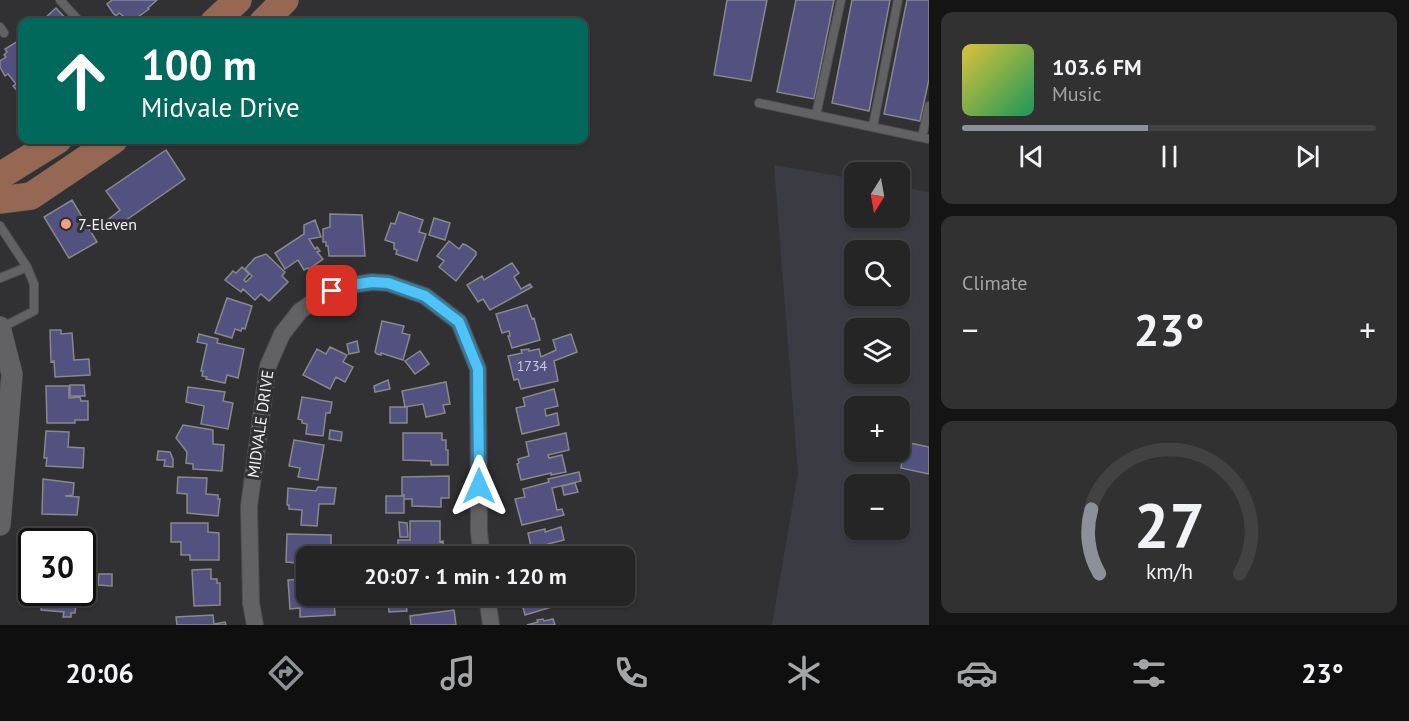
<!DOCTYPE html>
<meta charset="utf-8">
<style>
:root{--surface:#252526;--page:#313132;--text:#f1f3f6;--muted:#a3a5a7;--line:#424243;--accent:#8c9099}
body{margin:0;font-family:"PT Sans",sans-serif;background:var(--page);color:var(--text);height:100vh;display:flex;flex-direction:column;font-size:22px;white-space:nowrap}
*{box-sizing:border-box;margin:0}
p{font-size:20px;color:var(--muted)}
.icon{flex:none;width:33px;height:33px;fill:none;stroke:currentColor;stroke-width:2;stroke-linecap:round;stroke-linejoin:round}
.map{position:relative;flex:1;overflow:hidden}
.panel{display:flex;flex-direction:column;gap:12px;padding:12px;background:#141415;width:480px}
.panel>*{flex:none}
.guide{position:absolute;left:18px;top:18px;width:570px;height:126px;border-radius:12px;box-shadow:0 2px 4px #0004,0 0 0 2px var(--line);background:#00695c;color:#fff;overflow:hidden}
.needle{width:39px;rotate:191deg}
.tools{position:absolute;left:844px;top:162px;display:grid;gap:12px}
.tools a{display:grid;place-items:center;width:66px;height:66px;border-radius:12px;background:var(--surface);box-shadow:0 2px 4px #0004,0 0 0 2px var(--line);font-size:30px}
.speed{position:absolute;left:18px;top:528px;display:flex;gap:12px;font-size:30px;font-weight:700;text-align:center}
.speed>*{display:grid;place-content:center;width:78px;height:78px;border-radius:50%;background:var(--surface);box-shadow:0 2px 4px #0004,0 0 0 2px var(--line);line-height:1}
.speed .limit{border:3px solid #111;border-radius:9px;background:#fff;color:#111}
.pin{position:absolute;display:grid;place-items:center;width:51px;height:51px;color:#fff;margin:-26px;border-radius:12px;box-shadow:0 3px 9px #0006}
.me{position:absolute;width:66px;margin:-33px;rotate:0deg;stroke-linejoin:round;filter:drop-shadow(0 0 4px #0008)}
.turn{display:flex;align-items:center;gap:21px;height:126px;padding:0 24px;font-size:27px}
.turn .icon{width:78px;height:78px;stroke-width:2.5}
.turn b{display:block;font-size:42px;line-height:51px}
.big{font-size:45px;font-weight:700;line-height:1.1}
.panel .card{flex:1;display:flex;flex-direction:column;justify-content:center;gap:9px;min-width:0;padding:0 21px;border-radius:12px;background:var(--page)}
.panel .dial{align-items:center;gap:0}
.dial svg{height:156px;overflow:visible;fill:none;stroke:var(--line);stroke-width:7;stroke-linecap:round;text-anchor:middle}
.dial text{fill:var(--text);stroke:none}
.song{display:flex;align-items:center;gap:18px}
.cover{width:72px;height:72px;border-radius:9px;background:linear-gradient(135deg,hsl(50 70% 55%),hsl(150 70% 35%))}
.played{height:6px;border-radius:3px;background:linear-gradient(90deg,var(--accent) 45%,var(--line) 45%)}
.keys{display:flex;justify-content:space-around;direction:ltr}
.heat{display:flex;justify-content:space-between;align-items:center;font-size:33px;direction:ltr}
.trip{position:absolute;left:296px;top:546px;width:339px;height:60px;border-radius:12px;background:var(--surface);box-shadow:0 2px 4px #0004,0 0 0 2px var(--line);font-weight:700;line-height:60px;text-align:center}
.tab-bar{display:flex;height:96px;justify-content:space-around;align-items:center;background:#0f0f0f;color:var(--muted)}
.tab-bar .icon{width:42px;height:42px}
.tab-bar .on{color:var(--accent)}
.tab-bar b{font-size:27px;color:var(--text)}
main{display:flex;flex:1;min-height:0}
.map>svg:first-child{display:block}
.built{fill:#3a3b43;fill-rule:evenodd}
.building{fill:#525180;stroke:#88888b;stroke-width:1.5}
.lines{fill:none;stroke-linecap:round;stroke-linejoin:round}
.service-casing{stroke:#4d4d4f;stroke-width:10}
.minor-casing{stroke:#4d4d4f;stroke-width:18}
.tertiary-casing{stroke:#4d4d4f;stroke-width:22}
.primary-casing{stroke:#4d4d4f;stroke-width:28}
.service{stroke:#626265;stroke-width:8}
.minor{stroke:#626265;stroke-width:16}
.tertiary{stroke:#626265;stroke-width:21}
.primary{stroke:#966853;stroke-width:27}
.route-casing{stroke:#337fa1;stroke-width:15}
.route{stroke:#4fc3f7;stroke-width:10}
.poi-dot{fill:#f1a17c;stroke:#313133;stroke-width:2}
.labels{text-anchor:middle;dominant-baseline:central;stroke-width:6;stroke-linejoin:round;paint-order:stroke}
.number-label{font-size:14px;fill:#cbcad8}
.poi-label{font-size:16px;fill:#f3f3f5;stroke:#313133;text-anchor:start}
.street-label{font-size:16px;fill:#f3f3f5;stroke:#313133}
</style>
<main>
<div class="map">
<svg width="929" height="625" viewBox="0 0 929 625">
<rect width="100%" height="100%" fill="#313133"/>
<!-- built -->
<path class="built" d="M774 165 855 179V218H900V187L929 192V625H772L798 473ZM855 250H900V296H855ZM855 328H900V374H855ZM855 406H900V452H855ZM855 484H900V530H855Z"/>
<!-- building -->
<path class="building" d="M112 0H157L148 8 149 9 131 22 119 13 116 16 113 13 107 4Z
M727 0H767L751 81 714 75Z
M796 0H834L814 99 777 92Z
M852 0H890L869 111 832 103Z
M907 0H929V79L920 121 884 114Z
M56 8 69 22H46L43 20Z
M22 40V96L13 86 16 84 8 74 5 76 0 67V61L6 57 4 55 7 52 5 49 18 41 19 43Z
M166 150 185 179 109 232 104 223 120 210 106 191Z
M72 200 97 242 69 258 44 217Z
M399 212 423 220 419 232 426 234 417 261 396 254 397 250 394 249V243L385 240 391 223 395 224Z
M330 214 362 215 365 256H329L328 246H326V242H323V229L330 227Z
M434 218 450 223 445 240 429 235Z
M315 220 321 237 309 239 315 249 317 247 320 251 317 252 323 259 309 269 308 268 304 270 298 260 285 269 275 253 304 234V225Z
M449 241 459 249 463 244 466 245 476 252V255L456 281 439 267 444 261 437 256Z
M266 254 285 272 282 276 288 282 269 301 261 294 255 300 243 289 241 292 225 280 233 271 236 273 242 267 249 274 244 280 246 282 252 276 245 269 255 258Z
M512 263 519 273 514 277 521 289 530 284 532 287 490 310 483 299 478 302 467 285 482 276 484 280Z
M227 298 252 306 245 329 242 328 241 331 235 329 232 338 215 333Z
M527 305 532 319 534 318 540 340 512 348 508 336H510L509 331 502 333 496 314Z
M382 321 404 326 402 333 410 335 403 360 381 353V355L377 354 375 352Z
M50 330H61V334L72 333 74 360 89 359 90 375 55 377 54 361 51 362Z
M199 334 218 339 217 343 244 349 238 378 227 375 225 383 206 379 207 377 202 376 203 371H201L207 344 197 342Z
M571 334 577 352 554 361 558 381 521 389 518 379 514 380 508 356 522 353 521 350 529 349V351L539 349 541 357 556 350 553 340Z
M357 341 359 352 349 354 347 344Z
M330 347 347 355 343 362 353 367 345 382 336 377 330 389 303 375 317 349 326 354Z
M420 351 429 364 415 374 405 361Z
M388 380 390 389 375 392 374 386Z
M446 382 450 404 443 405 445 413 426 417 423 404 405 407 402 391Z
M70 385H84L85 396H70Z
M46 386H69V398L80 397 81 401H88V420H75V423H47Z
M188 387 225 392 223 401 233 403 228 429 201 424 204 406 186 402Z
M554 389 558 406 545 409 546 416 557 413 559 425 522 434 516 408 525 406 523 398Z
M302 397 332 402 330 413H326L323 436 306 434 307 424 302 423V420L298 419Z
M390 407H407V423H390Z
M853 417 855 418V452H888L886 461 847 455Z
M183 425 213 430V444L224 445 222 471 193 469V464L186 463 187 452 176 438Z
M330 430 342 432 341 441 329 439Z
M46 431 69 432 68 447 84 448 83 468 46 466 47 458H44Z
M403 433H442V440H446V450H448V465H431V461L403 460Z
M566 433 569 450 548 455 549 458 562 455 566 472 551 475V473L521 480 517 464 519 463 518 459 529 456 526 442Z
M294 440 324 445 318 480 298 477 300 468 289 466Z
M905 442 929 447V474L901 468Z
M158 451 170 452 173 459V467L164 466 165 460H157Z
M579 472 581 481 552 488 557 510 562 509 564 515 522 525 515 499 525 497 523 489 549 482 548 479Z
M449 476V498H441V507L412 506V499H404V495H402V477Z
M178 477 207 478 206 494 218 495V499H220L218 516 187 513V494L177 493Z
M43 479 74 483 73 495 65 496 79 497 77 515 42 514Z
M575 483 578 492 564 495 562 486Z
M318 487 336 488 334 504H319L317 526 301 525 302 510 289 509V505H287L288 488 316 491Z
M386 496H404V513H386Z
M410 521H440V542L443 541 444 556H398V540H410Z
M399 522 407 523 408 537H400Z
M171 523H208V532L219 533V560H190V555H181V542H171Z
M561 527 564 540 548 544 551 555 558 553 559 556H519V551L531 547 528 533 545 529V532Z
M287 534 331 535V551H326V556H306V572L296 571 297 563 286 562Z
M211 569V579H217V583H220V605L194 606 192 570Z
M99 574H112V586L98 585Z
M306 579V596H319V598L334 597 335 615 300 617V608L290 609 288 580Z
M40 592H63L65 594 66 592H74L73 595H77L75 613H71V617H63L64 612 41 610 42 602H39Z
M388 596H405L407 611 389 612Z
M520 596H563L565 603 525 615Z
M454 610 456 625H411L410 616Z
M213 615 214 624 225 622 226 625H177L176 617Z
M543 619 544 621 553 619 555 625H527L538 622 537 620Z"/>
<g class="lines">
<!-- service casing -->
<g class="service-casing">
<path id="service" d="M60 0 80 22
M0 27 4 33
M759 103 929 139
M816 115 841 0
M873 126 898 0
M922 137 929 106
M0 226 27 267 34 284V311L1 328
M0 278 27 267"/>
</g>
<!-- minor casing -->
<g class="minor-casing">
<path id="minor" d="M487 596 491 625
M255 625 251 603 249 506 268 366 282 334 300 311 320 297 345 286 372 282 388 283 425 296 459 322 478 369 479 533 482 556"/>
</g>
<!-- tertiary casing -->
<g class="tertiary-casing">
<path id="tertiary" d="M0 327 12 374 0 525"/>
</g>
<!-- primary casing -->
<g class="primary-casing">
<path id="primary" d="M214 22 238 0
M263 22 285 0
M0 176 58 140
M0 200 31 196 114 140"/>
</g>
<!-- service -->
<use href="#service" class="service"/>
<!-- minor -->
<use href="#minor" class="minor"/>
<!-- tertiary -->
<use href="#tertiary" class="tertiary"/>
<!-- primary -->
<use href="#primary" class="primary"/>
</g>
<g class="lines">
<!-- route casing -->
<g class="route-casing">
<path id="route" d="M332 291 345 286 372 282 388 283 425 296 459 322 478 369 479 486"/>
</g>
<!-- route -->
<use href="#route" class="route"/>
</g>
<!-- markers -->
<circle class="poi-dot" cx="66" cy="224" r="6"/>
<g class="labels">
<!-- number labels -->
<g class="number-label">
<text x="532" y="366">1734</text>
</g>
<!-- poi labels -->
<g class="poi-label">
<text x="78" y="224">7-Eleven</text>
</g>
<!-- street labels -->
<g class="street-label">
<text transform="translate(260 424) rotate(-82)">MIDVALE DRIVE</text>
</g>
</g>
</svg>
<div class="tools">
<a><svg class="needle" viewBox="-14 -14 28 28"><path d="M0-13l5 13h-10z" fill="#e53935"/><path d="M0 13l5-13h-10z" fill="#a3a5a7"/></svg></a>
<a><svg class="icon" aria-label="search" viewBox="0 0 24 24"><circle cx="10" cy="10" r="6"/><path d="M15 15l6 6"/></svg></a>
<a><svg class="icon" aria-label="layers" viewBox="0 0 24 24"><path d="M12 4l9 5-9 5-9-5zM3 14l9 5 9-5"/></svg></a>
<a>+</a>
<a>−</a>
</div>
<div class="speed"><div class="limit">30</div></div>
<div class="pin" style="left:332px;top:291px;background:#d93025"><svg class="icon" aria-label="arrive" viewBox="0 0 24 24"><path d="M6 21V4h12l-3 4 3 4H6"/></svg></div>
<svg class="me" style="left:479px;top:486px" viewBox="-20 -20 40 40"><path d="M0-17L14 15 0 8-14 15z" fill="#4fc3f7" stroke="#fff" stroke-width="4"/></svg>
<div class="trip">20:07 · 1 min · 120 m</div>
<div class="guide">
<div class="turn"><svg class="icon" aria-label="ahead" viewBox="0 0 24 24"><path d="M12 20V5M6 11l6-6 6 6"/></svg><div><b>100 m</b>Midvale Drive</div></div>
</div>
</div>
<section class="panel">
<div class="card">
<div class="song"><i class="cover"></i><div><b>103.6 FM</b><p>Music</p></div></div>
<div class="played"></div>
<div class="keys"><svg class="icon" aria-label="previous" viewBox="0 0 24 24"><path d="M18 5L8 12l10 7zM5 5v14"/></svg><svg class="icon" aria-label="pause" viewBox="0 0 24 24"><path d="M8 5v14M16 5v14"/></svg><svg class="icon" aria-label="next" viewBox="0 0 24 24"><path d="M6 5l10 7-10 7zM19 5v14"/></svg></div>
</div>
<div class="card"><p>Climate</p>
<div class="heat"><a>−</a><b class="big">23°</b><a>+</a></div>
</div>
<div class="card dial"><svg viewBox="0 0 100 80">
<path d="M14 69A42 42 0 1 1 86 69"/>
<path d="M14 69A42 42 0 0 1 10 36" stroke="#8c9099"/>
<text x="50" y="56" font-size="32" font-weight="700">27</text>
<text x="50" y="72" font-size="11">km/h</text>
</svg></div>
</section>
</main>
<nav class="tab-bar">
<b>20:06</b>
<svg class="icon on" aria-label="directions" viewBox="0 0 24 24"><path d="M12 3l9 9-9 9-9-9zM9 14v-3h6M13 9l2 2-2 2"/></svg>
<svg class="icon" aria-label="music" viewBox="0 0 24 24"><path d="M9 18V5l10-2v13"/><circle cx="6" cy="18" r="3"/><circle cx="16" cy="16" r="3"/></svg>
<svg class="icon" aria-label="phone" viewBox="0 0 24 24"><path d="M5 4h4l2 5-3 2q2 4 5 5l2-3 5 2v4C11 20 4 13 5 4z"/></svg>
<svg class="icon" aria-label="climate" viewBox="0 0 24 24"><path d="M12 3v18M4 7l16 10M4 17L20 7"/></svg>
<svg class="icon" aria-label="car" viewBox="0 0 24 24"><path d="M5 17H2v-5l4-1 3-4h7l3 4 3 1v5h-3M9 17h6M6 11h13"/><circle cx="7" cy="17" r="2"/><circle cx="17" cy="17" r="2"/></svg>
<svg class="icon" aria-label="filters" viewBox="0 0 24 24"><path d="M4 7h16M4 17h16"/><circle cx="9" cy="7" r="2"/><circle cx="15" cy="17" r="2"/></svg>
<b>23°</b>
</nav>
